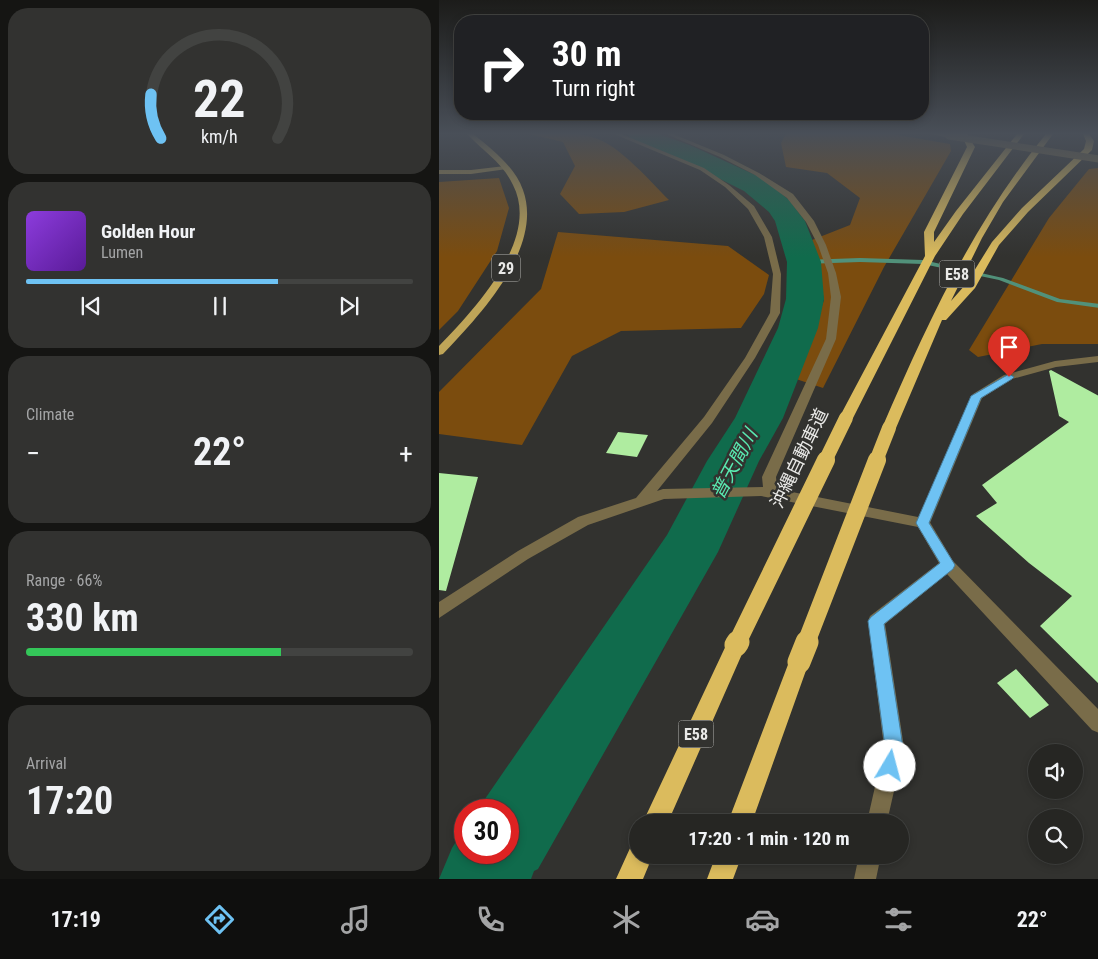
<!DOCTYPE html>
<meta charset="utf-8">
<style>
:root{--surface:#262623;--page:#323230;--text:#f1f3f6;--muted:#a4a5a6;--line:#424341;--accent:#6ec2f3}
body{margin:0;font-family:"Roboto Condensed","Noto Sans JP",sans-serif;background:var(--page);color:var(--text);height:100vh;display:flex;flex-direction:column;font-size:19px;white-space:nowrap}
*{box-sizing:border-box;margin:0}
p{font-size:16px;color:var(--muted)}
.icon{flex:none;width:28px;height:28px;fill:none;stroke:currentColor;stroke-width:2;stroke-linecap:round;stroke-linejoin:round}
.map{position:relative;flex:1;overflow:hidden}
.sheet{display:flex;flex-direction:column;gap:8px;padding:8px;background:#151513;width:439px}
.sheet>*{flex:none}
.top-card{position:absolute;left:15px;top:15px;width:475px;height:105px;border-radius:20px;box-shadow:0 2px 8px #0003,0 0 0 1px var(--line);background:#202124;color:#fff;overflow:hidden}
.tools{position:absolute;left:589px;top:744px;display:grid;gap:10px}
.tools a{display:grid;place-items:center;width:55px;height:55px;border-radius:50%;background:var(--surface);box-shadow:0 2px 8px #0003,0 0 0 1px var(--line);font-size:25px}
.speed{position:absolute;left:15px;top:799px;display:flex;gap:10px;font-size:25px;font-weight:700;text-align:center}
.speed>*{display:grid;place-content:center;width:65px;height:65px;border-radius:50%;background:var(--surface);box-shadow:0 2px 8px #0003,0 0 0 1px var(--line);line-height:1}
.speed .limit{border:8px solid #d22;background:#fff;color:#111}
.pin{position:absolute;display:grid;place-items:center;width:42px;height:42px;color:#fff;margin:-51px -21px;border-radius:50% 50% 50% 0;rotate:-45deg;box-shadow:0 0 5px #0007}
.pin .icon{rotate:45deg}
.me{position:absolute;width:55px;margin:-28px;rotate:8deg;stroke-linejoin:round;filter:drop-shadow(0 0 4px #0008)}
.turn{display:flex;align-items:center;gap:18px;height:105px;padding:0 15px;font-size:22px}
.turn .icon{width:65px;height:65px;stroke-width:2.5}
.turn b{display:block;font-size:35px;line-height:42px}
.big{font-size:38px;font-weight:700;line-height:1.1}
.sheet .widget{flex:1;display:flex;flex-direction:column;justify-content:center;gap:8px;min-width:0;padding:0 18px;border-radius:20px;background:var(--page)}
.sheet .dial{align-items:center;gap:0}
.dial svg{height:130px;overflow:visible;fill:none;stroke:var(--line);stroke-width:7;stroke-linecap:round;text-anchor:middle}
.dial text{fill:var(--text);stroke:none}
.song{display:flex;align-items:center;gap:15px}
.cover{width:60px;height:60px;border-radius:8px;background:linear-gradient(135deg,hsl(270 70% 55%),hsl(270 70% 35%))}
.played{height:5px;border-radius:2px;background:linear-gradient(90deg,var(--accent) 65%,var(--line) 65%)}
.keys{display:flex;justify-content:space-around;direction:ltr}
.heat{display:flex;justify-content:space-between;align-items:center;font-size:28px;direction:ltr}
.charge{height:8px;border-radius:4px;background:linear-gradient(90deg,#34c759 66%,var(--line) 0)}
.trip{position:absolute;left:190px;top:814px;width:280px;height:50px;border-radius:25px;background:var(--surface);box-shadow:0 2px 8px #0003,0 0 0 1px var(--line);font-weight:700;line-height:50px;text-align:center}
.tabs{display:flex;height:80px;justify-content:space-around;align-items:center;background:#0f0f0e;color:var(--muted)}
.tabs .icon{width:35px;height:35px}
.tabs .current{color:var(--accent)}
.tabs b{font-size:22px;color:var(--text)}
main{display:flex;flex:1;min-height:0}
.map>svg:first-child{display:block}
.forest{fill:#7b4c0e}
.lines{fill:none;stroke-linecap:round;stroke-linejoin:round}
.stream{fill:#51917a;fill-rule:evenodd}
.river{fill:#106b4c;fill-rule:evenodd}
.building{fill:#afeca0}
.minor{fill:#796c49;fill-rule:evenodd}
.tertiary{fill:#796c49;fill-rule:evenodd}
.secondary{fill:#a08c52;fill-rule:evenodd}
.primary{fill:#bfa558;fill-rule:evenodd}
.motorway{fill:#dbbb5d;fill-rule:evenodd}
.minor-bridge{stroke:#796c49;stroke-width:7}
.motorway-bridge-far2{stroke:#dbbb5d;stroke-width:14}
.motorway-bridge-far1{stroke:#dbbb5d;stroke-width:18}
.motorway-bridge{stroke:#dbbb5d;stroke-width:23}
.route{fill:#6ec2f3;stroke:#487e9e}
.labels{text-anchor:middle;dominant-baseline:central;stroke-width:5;stroke-linejoin:round;paint-order:stroke}
.shield{fill:#32322f;stroke:#b2b2b0;stroke-width:1}
.shield-label{font-size:16px;font-weight:bold;fill:#e9e9e7}
.street-label{font-size:18px;fill:#e9e9e7;stroke:#32322f}
.water-label{font-size:19px;font-style:italic;fill:#59eab1;stroke:#32322f}
</style>
<main>
<section class="sheet">
<div class="widget dial"><svg viewBox="0 0 100 80">
<path d="M14 69A42 42 0 1 1 86 69"/>
<path d="M14 69A42 42 0 0 1 8 42" stroke="#6ec2f3"/>
<text x="50" y="56" font-size="32" font-weight="700">22</text>
<text x="50" y="72" font-size="11">km/h</text>
</svg></div>
<div class="widget">
<div class="song"><i class="cover"></i><div><b>Golden Hour</b><p>Lumen</p></div></div>
<div class="played"></div>
<div class="keys"><svg class="icon" aria-label="previous" viewBox="0 0 24 24"><path d="M18 5L8 12l10 7zM5 5v14"/></svg><svg class="icon" aria-label="pause" viewBox="0 0 24 24"><path d="M8 5v14M16 5v14"/></svg><svg class="icon" aria-label="next" viewBox="0 0 24 24"><path d="M6 5l10 7-10 7zM19 5v14"/></svg></div>
</div>
<div class="widget"><p>Climate</p>
<div class="heat"><a>−</a><b class="big">22°</b><a>+</a></div>
</div>
<div class="widget"><p>Range · 66%</p><b class="big">330 km</b><div class="charge"></div></div>
<div class="widget"><p>Arrival</p><b class="big">17:20</b></div>
</section>
<div class="map">
<svg width="660" height="879" viewBox="0 0 660 879">
<rect width="100%" height="100%" fill="#32322f"/>
<!-- forest -->
<path class="forest" d="M90 134C112 134 136 131 156 138 180 145 212 182 230 200L185 212 140 214 121 194 136 166 124 142Z
M347 134H453L511 144 512 151 445 267 384 388 357 379 385 300 373 240 411 225 421 198 388 173 347 167 342 143Z
M659 168V344H603L539 357 530 350 610 218 650 169Z
M60 178 70 208 58 251 19 311 0 330V182Z
M119 232 289 246 330 275 325 294 302 328 182 331 133 356 83 445 0 434V392L102 289Z"/>
<g class="lines">
<!-- stream -->
<path class="stream" d="M421 258 484 260 564 278 621 299 660 304V308L618 302 560 280 484 264 421 262 365 264 362 262 365 260Z"/>
<!-- river -->
<path class="river" d="M188 134H220L253 146 325 179 350 200 366 221 382 262 385 299 379 328 344 418 320 461 279 552 99 869 95 871 92 879H0L13 848 26 827V852H69V810L39 809 228 535 268 461 296 418 339 328 347 299 348 262 336 221 330 212 305 191 235 156 192 139Z"/>
</g>
<!-- building -->
<path class="building" d="M612 370 660 396V684L601 626 633 596 590 563 537 516 558 503 543 485 630 422 620 416 610 371Z
M179 432 209 435 198 457 167 453Z
M0 473 39 477 7 591 0 590Z
M577 669 610 705 591 718 558 683Z"/>
<g class="lines">
<!-- minor -->
<path class="minor" d="M175 134H182L265 168 290 185 315 206 333 237 342 274 341 313 316 358 273 423 218 491 224 489 324 487 323 477 387 339 392 297 389 273 379 245 367 222 348 198 316 175 281 157 227 134H234L285 155 320 173 354 194 375 221 387 245 397 273 402 297 397 339 337 477 338 489 489 519 514 561 660 710V733L653 730 508 574 446 624 465 747 448 822H428L445 747 429 621 431 616 500 563 479 527 322 496 225 499 149 525 89 559 0 618V602L79 551 139 517 197 498 265 417 306 358 331 313 334 274 325 237 309 209 286 187 261 170Z
M492 134H505L513 136 510 138Z
M420 855H442L437 879H415Z"/>
<!-- tertiary -->
<path class="tertiary" d="M660 356V362L617 367 573 379 543 398 491 523 489 527 484 528 479 527 477 523 534 394 565 375 616 361Z"/>
<!-- secondary -->
<path class="secondary" d="M66 166 69 168 68 169 32 174H0V170H32Z"/>
<!-- primary -->
<path class="primary" d="M28 134H34C53 149 76 167 84 190 105 248 40 316 4 354L0 355V346C35 310 102 239 74 185 64 163 44 151 28 134Z"/>
<!-- motorway -->
<path class="motorway" d="M522 134H528L536 147 495 232V242L517 211 578 134H585L524 214 496 256 414 418 412 421H402L400 418 486 256 485 232 528 147Z
M607 134H614L564 202 543 238 512 301 527 284 553 242 583 208 645 149 647 141 644 134H650L655 141 653 150 589 212 560 245 536 288 507 320H503L457 428 455 431H445L443 428C489 322 533 225 607 134Z
M297 636 304 639 307 645 229 822H204L290 639Z
M360 653 367 655 370 662 313 822H289L350 662 353 655Z
M199 843V855H214L204 879H177L192 846Z
M277 855H303L294 879H268Z"/>
<!-- minor-bridge -->
<path class="minor-bridge" d="M510 136 660 159"/>
<!-- motorway-bridge-far2 -->
<path class="motorway-bridge-far2" d="M386 461 407 418
M437 461 450 428"/>
<!-- motorway-bridge-far1 -->
<path class="motorway-bridge-far1" d="M298 643 387 460
M367 643 438 460"/>
<!-- motorway-bridge -->
<path class="motorway-bridge" d="M297 645 299 642
M360 662 368 642"/>
</g>
<!-- sky -->
<linearGradient id="sky" x2="0" y2="1"><stop stop-color="#1c1c1a"/><stop offset="0.52" stop-color="#494f58"/><stop offset="1" stop-color="#494f58" stop-opacity="0"/></linearGradient>
<rect width="660" height="257" fill="url(#sky)"/>
<!-- route -->
<path class="route" d="M570 374 575 377 573 379 542 398 490 523 516 565 514 569 445 624 464 747 457 772 451 775 445 772 442 766 446 747 429 621 432 617 501 563 477 523 532 396Z"/>
<g class="labels">
<!-- shield labels -->
<g class="shield">
<rect x="53" y="254.5" width="28" height="27" rx="4"/>
<rect x="500.5" y="260.5" width="35" height="27" rx="4"/>
<rect x="239.5" y="720.5" width="35" height="27" rx="4"/>
</g>
<g class="shield-label">
<text x="67" y="268">29</text>
<text x="518" y="274">E58</text>
<text x="257" y="734">E58</text>
</g>
<!-- street labels -->
<g class="street-label">
<text transform="translate(360 458) rotate(-64)">沖縄自動車道</text>
</g>
<!-- water labels -->
<g class="water-label">
<text transform="translate(295 464) rotate(-62)">普天間川</text>
</g>
</g>
</svg>
<div class="tools">
<a><svg class="icon" aria-label="sound" viewBox="0 0 24 24"><path d="M4 9h4l5-4v14l-5-4H4zM17 9q2 3 0 6"/></svg></a>
<a><svg class="icon" aria-label="search" viewBox="0 0 24 24"><circle cx="10" cy="10" r="6"/><path d="M15 15l6 6"/></svg></a>
</div>
<div class="speed"><div class="limit">30</div></div>
<div class="pin" style="left:570px;top:377px;background:#d93025"><svg class="icon" aria-label="arrive" viewBox="0 0 24 24"><path d="M6 21V4h12l-3 4 3 4H6"/></svg></div>
<svg class="me" style="left:451px;top:766px" viewBox="-20 -20 40 40"><circle r="19" fill="#fff"/><path d="M0-13L10 11 0 6-10 11z" fill="#6ec2f3"/></svg>
<div class="trip">17:20 · 1 min · 120 m</div>
<div class="top-card">
<div class="turn"><svg class="icon" aria-label="right" viewBox="0 0 24 24"><path d="M7 20v-9h11M14 6l5 5-5 5"/></svg><div><b>30 m</b>Turn right</div></div>
</div>
</div>
</main>
<nav class="tabs">
<b>17:19</b>
<svg class="icon current" aria-label="directions" viewBox="0 0 24 24"><path d="M12 3l9 9-9 9-9-9zM9 14v-3h6M13 9l2 2-2 2"/></svg>
<svg class="icon" aria-label="music" viewBox="0 0 24 24"><path d="M9 18V5l10-2v13"/><circle cx="6" cy="18" r="3"/><circle cx="16" cy="16" r="3"/></svg>
<svg class="icon" aria-label="phone" viewBox="0 0 24 24"><path d="M5 4h4l2 5-3 2q2 4 5 5l2-3 5 2v4C11 20 4 13 5 4z"/></svg>
<svg class="icon" aria-label="climate" viewBox="0 0 24 24"><path d="M12 3v18M4 7l16 10M4 17L20 7"/></svg>
<svg class="icon" aria-label="car" viewBox="0 0 24 24"><path d="M5 17H2v-5l4-1 3-4h7l3 4 3 1v5h-3M9 17h6M6 11h13"/><circle cx="7" cy="17" r="2"/><circle cx="17" cy="17" r="2"/></svg>
<svg class="icon" aria-label="filters" viewBox="0 0 24 24"><path d="M4 7h16M4 17h16"/><circle cx="9" cy="7" r="2"/><circle cx="15" cy="17" r="2"/></svg>
<b>22°</b>
</nav>
